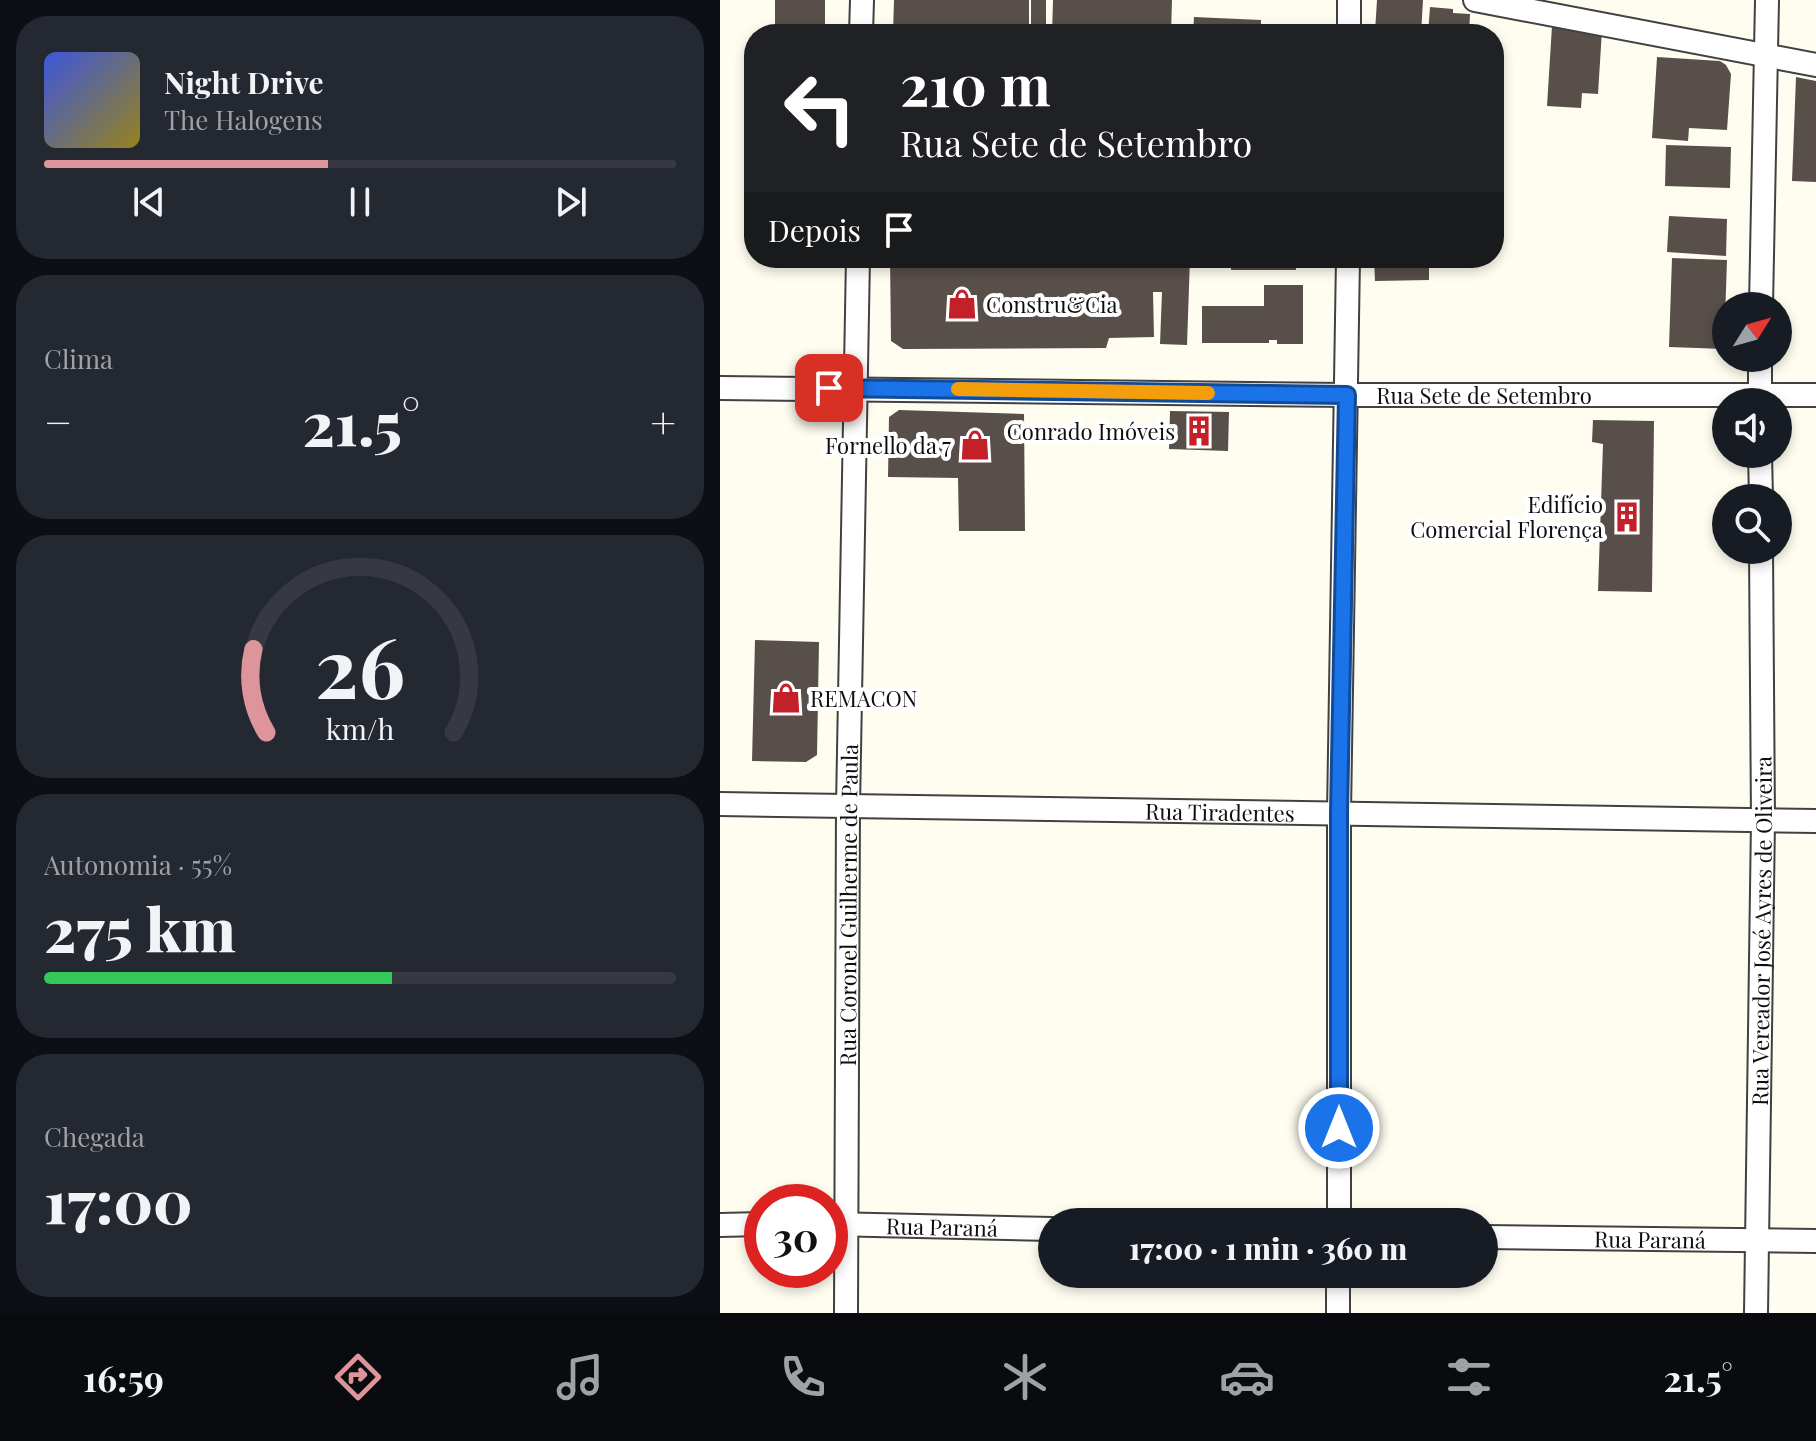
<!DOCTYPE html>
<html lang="pt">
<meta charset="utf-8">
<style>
:root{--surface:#171b24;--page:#242831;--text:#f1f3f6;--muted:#9ea1a6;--line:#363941;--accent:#dd949a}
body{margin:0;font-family:"Playfair Display",serif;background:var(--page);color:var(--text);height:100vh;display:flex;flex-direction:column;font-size:30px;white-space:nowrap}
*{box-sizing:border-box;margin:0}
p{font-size:26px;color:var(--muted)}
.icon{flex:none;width:44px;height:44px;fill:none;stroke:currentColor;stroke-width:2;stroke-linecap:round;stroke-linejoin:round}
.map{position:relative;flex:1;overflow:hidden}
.side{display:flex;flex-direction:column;gap:16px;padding:16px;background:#0d0f14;width:720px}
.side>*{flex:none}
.banner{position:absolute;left:24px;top:24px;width:760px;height:244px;border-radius:32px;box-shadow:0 4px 12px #0003;background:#202124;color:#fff;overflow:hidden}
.needle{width:52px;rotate:53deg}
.fabs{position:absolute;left:992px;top:292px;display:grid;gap:16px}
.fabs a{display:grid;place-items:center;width:80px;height:80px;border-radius:50%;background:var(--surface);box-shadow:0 4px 12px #0003;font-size:40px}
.speed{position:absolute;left:24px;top:1184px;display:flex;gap:16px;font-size:40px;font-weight:700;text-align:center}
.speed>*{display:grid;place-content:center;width:104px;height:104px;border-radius:50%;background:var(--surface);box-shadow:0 4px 12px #0003;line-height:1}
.speed .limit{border:12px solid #d22;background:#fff;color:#111}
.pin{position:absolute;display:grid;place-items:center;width:68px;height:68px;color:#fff;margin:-34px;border-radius:16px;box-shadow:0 4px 12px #0006}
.me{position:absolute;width:88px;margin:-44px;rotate:0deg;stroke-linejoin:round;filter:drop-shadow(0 0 6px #0008)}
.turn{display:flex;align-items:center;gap:28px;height:168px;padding:0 24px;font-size:36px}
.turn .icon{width:104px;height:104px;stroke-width:2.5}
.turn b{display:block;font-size:56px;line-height:68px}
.then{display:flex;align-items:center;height:76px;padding:0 24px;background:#0003;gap:16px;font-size:30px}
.big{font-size:60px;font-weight:800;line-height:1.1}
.side .card{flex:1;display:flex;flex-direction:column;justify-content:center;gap:12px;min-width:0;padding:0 28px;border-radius:32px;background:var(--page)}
.side .dial{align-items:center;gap:0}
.dial svg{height:208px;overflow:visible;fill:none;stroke:var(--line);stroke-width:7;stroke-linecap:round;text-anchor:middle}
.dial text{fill:var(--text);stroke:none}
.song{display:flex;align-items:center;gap:24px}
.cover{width:96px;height:96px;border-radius:12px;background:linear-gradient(135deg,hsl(230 70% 55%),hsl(50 70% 35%))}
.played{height:8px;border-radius:4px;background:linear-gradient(90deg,var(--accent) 45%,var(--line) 45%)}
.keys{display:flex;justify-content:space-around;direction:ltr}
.heat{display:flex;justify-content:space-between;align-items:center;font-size:44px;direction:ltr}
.charge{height:12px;border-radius:6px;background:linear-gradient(90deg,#34c759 55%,var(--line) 0)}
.trip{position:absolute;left:318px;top:1208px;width:460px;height:80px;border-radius:40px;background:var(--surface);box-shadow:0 4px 12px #0003;font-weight:800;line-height:80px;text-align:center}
.tabs{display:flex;height:128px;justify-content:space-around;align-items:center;background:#090b0e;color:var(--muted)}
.tabs .icon{width:56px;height:56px}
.tabs .selected{color:var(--accent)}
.tabs b{font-size:36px;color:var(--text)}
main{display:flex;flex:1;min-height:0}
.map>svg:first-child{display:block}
.building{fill:#584f4a}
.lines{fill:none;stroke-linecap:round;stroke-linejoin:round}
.minor-casing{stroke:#414141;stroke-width:26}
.minor{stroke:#fff;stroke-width:22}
.route-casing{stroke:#114b97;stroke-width:20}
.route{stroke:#1a73e8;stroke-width:14}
.slow{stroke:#f59e0b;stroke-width:14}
.labels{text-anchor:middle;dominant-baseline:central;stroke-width:8;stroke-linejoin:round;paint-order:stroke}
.poi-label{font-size:22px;fill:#0e0e0e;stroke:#fff;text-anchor:end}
.street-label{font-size:22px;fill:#0e0e0e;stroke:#fff}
</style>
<main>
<section class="side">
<div class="card">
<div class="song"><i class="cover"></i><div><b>Night Drive</b><p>The Halogens</p></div></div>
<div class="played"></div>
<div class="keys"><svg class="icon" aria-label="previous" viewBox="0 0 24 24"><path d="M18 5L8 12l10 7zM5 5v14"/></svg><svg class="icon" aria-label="pause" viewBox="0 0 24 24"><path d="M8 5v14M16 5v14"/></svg><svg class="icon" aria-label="next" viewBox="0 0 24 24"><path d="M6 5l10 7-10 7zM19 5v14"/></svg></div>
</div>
<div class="card"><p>Clima</p>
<div class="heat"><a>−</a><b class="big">21.5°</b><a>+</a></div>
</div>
<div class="card dial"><svg viewBox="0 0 100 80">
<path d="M14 69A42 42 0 1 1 86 69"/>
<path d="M14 69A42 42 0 0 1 9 37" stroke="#dd949a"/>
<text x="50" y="56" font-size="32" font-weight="700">26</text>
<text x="50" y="72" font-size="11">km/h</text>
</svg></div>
<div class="card"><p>Autonomia · 55%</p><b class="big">275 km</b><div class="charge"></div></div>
<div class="card"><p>Chegada</p><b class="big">17:00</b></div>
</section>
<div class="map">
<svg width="1096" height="1313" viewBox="0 0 1096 1313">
<rect width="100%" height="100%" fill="#fffcf0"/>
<!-- building -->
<path class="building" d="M55 0H105V34H55Z
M174 0H309V34H173Z
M311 0H326V34H311Z
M333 0H452L451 34H332Z
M657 0H703L701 34 655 32Z
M710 7 733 9V13L750 14 749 34H708Z
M474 17 541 20V34H473Z
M832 26 882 30 878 94 862 93 861 108 827 106Z
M937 57 1000 61 1006 65 1011 74 1007 130 969 128 968 141 932 138Z
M1076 77 1096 81V182L1072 181Z
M946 145 1011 147 1010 188 945 186Z
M949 216 1007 219 1006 256 947 252Z
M170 258H387V261L443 258V261H447V258H470L467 345 440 344 442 292H433L434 337 389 338 386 348 183 349 171 341Z
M511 258H576V270H511Z
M654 258H709V280L655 281Z
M952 258 1007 260 1004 349 949 347Z
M544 285H583V344H557V340H549V343H482V306H544Z
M179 410 304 414 305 531H239L238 478 168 477 169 417Z
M450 411 509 412 508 451 449 449Z
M873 420 934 421 932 592 878 591 883 444 872 442Z
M35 640 99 642 97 755 86 762 32 761Z"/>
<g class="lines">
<!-- minor casing -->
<g class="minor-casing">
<g id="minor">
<path d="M755 0 1096 65"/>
<path d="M141 34 142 0"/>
<path d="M629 34V0"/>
<path d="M1041 306 1047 0"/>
<path id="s1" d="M0 388 627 395H1096"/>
<path d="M1040 402V358"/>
<path d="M1040 454 1041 498"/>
<path id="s2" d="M0 804 1096 821"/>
<path d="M619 1222V813L628 258"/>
<path id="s3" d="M110 1224 332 1229"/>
<path d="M0 1225 42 1224"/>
<path id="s4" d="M764 1237 1096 1241"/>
<path id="s5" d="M126 1313 128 807 138 258"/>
<path d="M618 1313V1274"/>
<path id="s6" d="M1036 1313 1043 820 1041 550"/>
</g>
</g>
<!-- minor -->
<use href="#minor" class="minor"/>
</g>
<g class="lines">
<!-- route casing -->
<g class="route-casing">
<path id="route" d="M109 388 627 395 619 813V1128"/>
</g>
<!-- route -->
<use href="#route" class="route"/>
<!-- slow -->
<path class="slow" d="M238 389 488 393"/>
</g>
<!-- icons -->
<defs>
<g id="shop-bare" transform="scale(2.4)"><path d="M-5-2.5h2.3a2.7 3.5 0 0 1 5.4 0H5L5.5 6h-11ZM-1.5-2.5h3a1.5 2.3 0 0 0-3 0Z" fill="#c4202a" stroke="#fff" stroke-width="2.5" paint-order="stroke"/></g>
<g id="building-bare" transform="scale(2.4)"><path d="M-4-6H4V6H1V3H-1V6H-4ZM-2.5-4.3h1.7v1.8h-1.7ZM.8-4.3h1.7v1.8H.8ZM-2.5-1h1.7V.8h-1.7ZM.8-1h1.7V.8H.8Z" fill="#c4202a" stroke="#fff" stroke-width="2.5" paint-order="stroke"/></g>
</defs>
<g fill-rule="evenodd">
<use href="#shop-bare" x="242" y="304"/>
<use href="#building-bare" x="479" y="431"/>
<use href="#shop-bare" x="255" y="445"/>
<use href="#building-bare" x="907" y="517"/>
<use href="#shop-bare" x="66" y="698"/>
</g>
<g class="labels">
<!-- poi labels -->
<g class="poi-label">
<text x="266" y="304" text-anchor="start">Constru&amp;Cia</text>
<text x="455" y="431">Conrado Imóveis</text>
<text x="231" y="445">Fornello da 7</text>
<text x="883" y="504">Edifício<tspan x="883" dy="25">Comercial Florença</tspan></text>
<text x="90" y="698" text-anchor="start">REMACON</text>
</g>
<!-- street labels -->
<g class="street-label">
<text stroke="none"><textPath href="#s1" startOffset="764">Rua Sete de Setembro</textPath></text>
<text stroke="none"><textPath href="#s2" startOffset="500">Rua Tiradentes</textPath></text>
<text stroke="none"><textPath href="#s5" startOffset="408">Rua Coronel Guilherme de Paula</textPath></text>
<text stroke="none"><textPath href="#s6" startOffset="382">Rua Vereador José Ayres de Oliveira</textPath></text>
<text stroke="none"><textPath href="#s3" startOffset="112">Rua Paraná</textPath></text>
<text stroke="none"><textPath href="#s4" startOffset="166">Rua Paraná</textPath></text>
</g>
</g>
</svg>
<div class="fabs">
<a><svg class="needle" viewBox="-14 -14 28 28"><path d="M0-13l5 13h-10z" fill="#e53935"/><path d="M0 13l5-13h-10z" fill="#9ea1a6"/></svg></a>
<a><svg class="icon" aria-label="sound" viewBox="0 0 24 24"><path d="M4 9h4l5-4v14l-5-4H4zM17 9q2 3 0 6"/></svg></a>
<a><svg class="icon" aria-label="search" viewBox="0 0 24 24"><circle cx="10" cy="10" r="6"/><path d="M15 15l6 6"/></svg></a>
</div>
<div class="speed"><div class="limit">30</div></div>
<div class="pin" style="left:109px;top:388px;background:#d93025"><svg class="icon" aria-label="arrive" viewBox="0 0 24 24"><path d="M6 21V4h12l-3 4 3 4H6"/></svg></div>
<svg class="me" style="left:619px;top:1128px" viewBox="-20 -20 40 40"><circle r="17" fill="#1a73e8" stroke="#fff" stroke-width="3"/><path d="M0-11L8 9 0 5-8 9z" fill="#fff"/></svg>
<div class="trip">17:00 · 1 min · 360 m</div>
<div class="banner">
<div class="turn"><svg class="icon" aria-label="left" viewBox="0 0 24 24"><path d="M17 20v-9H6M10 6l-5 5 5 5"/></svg><div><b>210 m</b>Rua Sete de Setembro</div></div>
<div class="then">Depois<svg class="icon" aria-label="arrive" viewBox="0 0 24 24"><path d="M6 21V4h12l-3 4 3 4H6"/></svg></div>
</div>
</div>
</main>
<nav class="tabs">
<b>16:59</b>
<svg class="icon selected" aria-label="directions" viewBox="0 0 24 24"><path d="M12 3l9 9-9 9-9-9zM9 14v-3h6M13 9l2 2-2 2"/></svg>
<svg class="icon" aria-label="music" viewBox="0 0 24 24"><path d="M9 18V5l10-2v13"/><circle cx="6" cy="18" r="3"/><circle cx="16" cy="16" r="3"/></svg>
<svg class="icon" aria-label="phone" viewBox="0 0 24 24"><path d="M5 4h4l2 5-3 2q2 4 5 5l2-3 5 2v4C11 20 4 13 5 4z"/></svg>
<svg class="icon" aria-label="climate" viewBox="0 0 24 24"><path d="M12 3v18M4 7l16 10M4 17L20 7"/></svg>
<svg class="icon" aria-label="car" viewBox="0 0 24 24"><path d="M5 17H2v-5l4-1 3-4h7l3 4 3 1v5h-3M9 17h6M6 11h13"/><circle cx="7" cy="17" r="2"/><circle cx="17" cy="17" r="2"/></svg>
<svg class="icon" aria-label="filters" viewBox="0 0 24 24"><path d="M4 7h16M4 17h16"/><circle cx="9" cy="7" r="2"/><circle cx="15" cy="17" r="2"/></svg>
<b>21.5°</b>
</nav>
